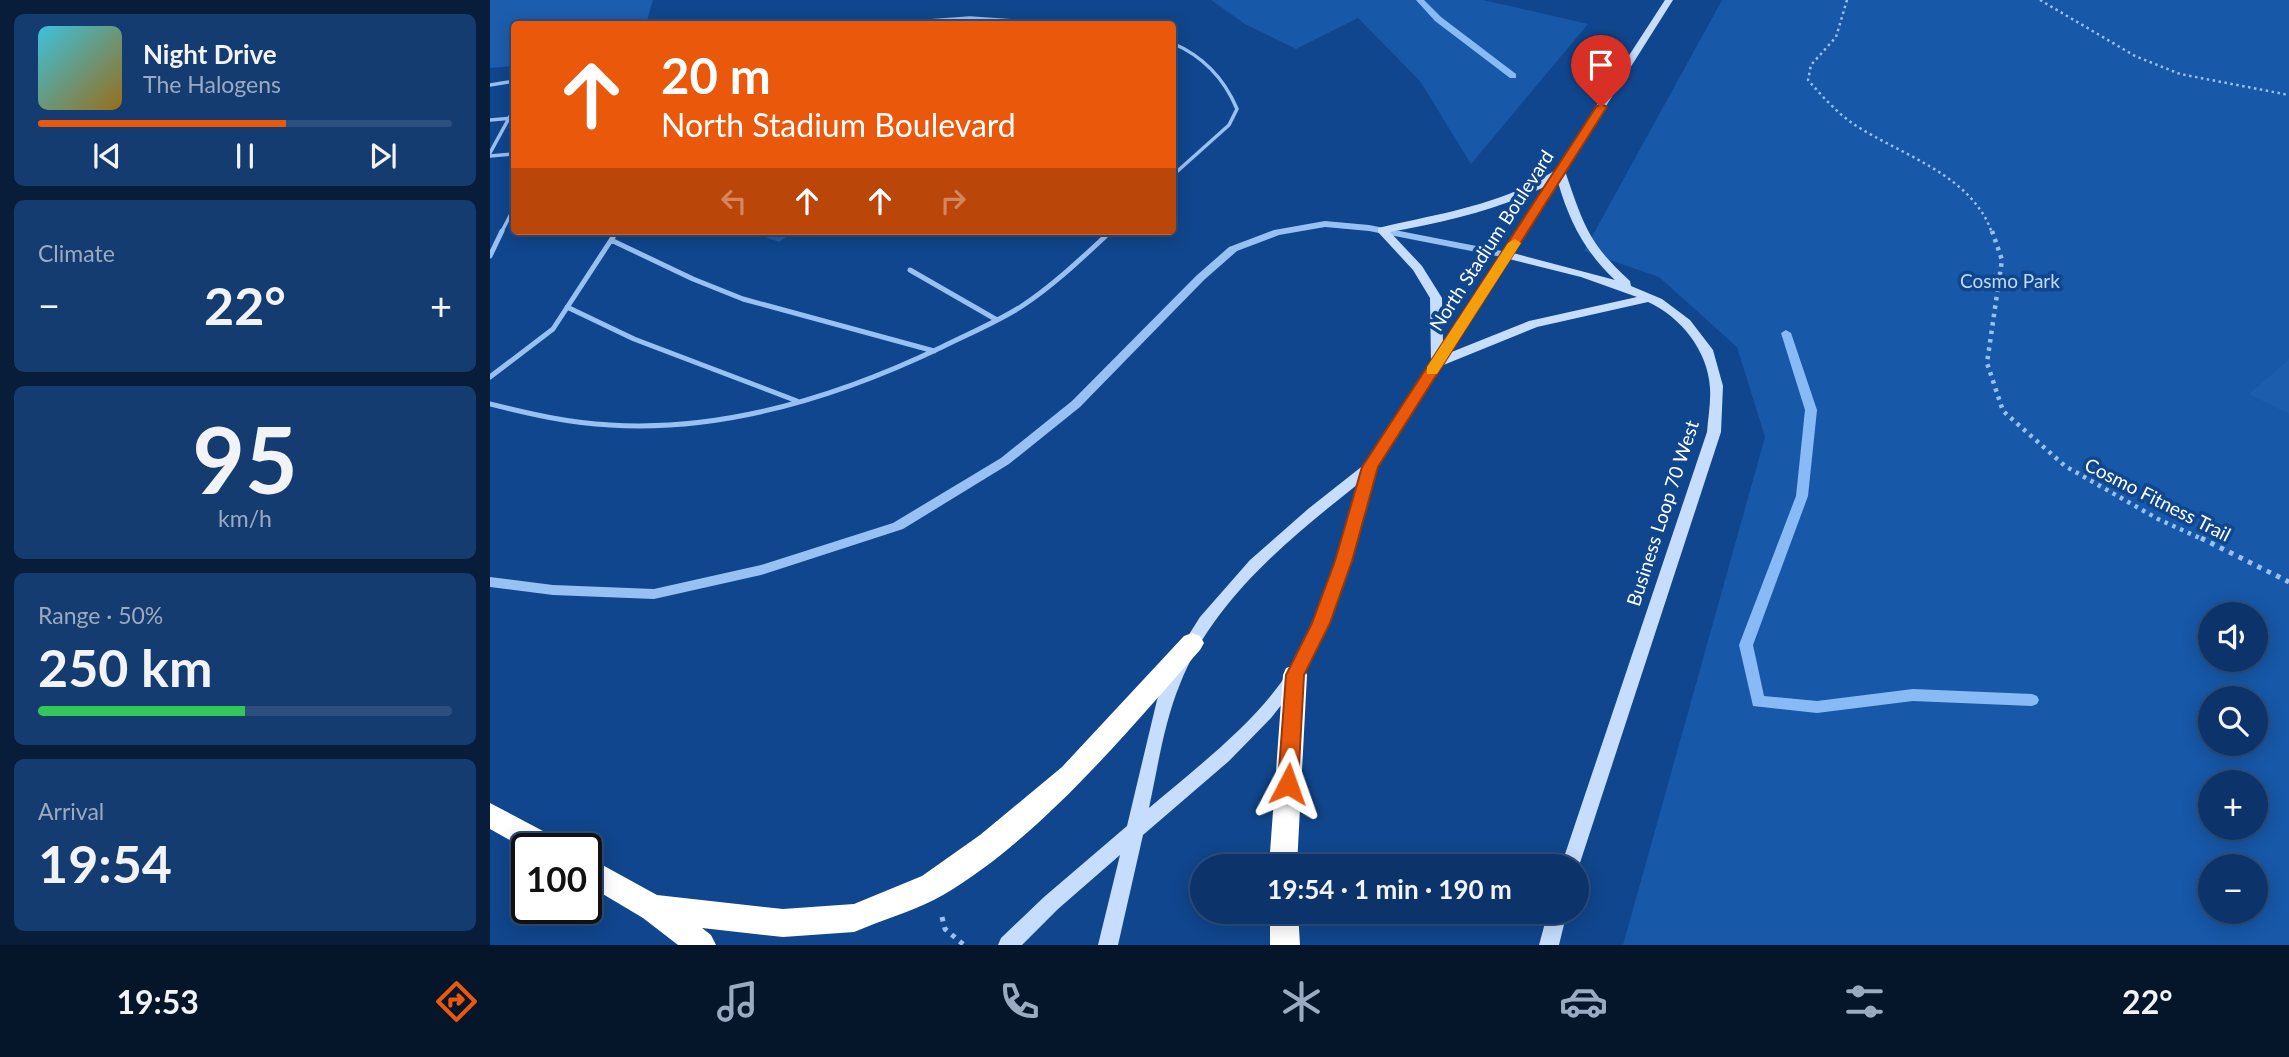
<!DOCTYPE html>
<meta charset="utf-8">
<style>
:root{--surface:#0c346a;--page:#153c70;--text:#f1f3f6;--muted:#9aaac1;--line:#2c4f7e;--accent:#ea580c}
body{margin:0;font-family:Lato,sans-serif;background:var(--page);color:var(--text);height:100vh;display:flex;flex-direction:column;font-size:26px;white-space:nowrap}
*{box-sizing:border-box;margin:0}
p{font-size:23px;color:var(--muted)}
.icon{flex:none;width:38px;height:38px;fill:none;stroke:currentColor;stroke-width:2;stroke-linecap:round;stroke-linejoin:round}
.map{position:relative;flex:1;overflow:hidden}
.sheet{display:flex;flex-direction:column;gap:14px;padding:14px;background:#071d3a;width:490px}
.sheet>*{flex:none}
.guide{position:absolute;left:21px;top:21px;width:665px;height:214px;border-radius:7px;box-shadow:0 4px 18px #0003,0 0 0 2px var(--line);background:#ea580c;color:#fff;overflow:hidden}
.controls{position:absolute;left:1708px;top:602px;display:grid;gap:14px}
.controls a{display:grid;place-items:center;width:70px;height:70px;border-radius:50%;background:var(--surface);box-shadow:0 4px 18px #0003,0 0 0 2px var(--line);font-size:35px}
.speed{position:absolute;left:21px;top:833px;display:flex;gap:14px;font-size:35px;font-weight:700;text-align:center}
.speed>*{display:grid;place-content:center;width:91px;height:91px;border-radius:50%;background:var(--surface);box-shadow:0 4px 18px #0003,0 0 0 2px var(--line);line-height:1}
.speed .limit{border:4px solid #111;border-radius:10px;background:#fff;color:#111}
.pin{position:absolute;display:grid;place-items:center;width:60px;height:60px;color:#fff;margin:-72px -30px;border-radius:50% 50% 50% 0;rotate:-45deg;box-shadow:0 0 7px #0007}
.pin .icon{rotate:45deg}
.me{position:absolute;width:77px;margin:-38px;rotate:4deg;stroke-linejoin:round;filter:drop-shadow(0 0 5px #0008)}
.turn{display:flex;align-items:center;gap:24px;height:147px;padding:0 35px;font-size:32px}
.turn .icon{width:91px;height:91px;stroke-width:2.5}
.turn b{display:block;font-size:49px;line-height:60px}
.lanes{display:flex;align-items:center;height:66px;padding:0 35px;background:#0003;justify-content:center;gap:35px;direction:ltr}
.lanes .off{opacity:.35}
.big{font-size:52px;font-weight:700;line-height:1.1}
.sheet .widget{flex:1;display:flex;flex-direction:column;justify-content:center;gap:10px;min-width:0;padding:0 24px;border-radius:10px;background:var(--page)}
.sheet .dial{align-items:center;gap:0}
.dial b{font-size:91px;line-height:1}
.song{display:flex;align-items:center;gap:21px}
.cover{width:84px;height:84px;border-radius:10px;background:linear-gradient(135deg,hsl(190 70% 55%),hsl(40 70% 35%))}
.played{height:7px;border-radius:4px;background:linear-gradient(90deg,var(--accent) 60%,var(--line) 60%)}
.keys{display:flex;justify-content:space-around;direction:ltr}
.heat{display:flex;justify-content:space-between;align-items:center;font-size:38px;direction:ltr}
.charge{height:10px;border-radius:5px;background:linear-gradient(90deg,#34c759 50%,var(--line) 0)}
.trip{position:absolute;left:700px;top:854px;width:399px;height:70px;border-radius:35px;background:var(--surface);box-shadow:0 4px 18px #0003,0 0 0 2px var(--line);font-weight:700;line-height:70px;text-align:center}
.menu{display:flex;height:112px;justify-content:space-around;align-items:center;background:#05152a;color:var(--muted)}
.menu .icon{width:49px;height:49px}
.menu .current{color:var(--accent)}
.menu b{font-size:32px;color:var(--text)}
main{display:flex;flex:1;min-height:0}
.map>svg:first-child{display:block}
.green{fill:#1758a8;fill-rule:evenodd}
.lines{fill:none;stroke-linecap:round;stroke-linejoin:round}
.stream{fill:#88bbf6;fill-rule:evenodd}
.building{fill:#1d5dad}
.path-far2{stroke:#97c0f3;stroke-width:2.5;stroke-dasharray:2.5 3.5;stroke-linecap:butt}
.path-far1{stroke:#97c0f3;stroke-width:4.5;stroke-dasharray:3.5 5;stroke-linecap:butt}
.path{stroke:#97c0f3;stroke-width:5;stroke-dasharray:4.5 6;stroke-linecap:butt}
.service-far1{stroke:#97c0f3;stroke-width:3.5}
.service{stroke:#97c0f3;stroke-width:5}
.tertiary{fill:#97c0f3;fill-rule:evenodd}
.secondary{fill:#c6ddfd;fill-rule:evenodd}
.motorway{fill:#fff;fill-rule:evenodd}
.route{fill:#ea580c;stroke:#983908;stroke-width:2}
.slow{fill:#f59e0b}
.labels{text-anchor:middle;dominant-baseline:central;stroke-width:7;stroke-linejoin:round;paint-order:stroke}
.street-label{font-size:19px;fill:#fff;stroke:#10468d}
.park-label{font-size:19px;fill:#bedbfd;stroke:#10468d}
</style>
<main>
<section class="sheet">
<div class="widget">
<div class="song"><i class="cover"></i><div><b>Night Drive</b><p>The Halogens</p></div></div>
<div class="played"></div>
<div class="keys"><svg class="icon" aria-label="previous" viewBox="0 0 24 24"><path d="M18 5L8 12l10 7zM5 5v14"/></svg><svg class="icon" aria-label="pause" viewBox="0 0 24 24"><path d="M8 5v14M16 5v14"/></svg><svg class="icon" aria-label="next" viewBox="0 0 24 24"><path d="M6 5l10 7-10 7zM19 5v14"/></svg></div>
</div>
<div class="widget"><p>Climate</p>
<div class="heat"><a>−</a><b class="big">22°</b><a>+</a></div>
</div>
<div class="widget dial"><b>95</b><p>km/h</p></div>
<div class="widget"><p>Range · 50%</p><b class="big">250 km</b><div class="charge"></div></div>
<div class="widget"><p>Arrival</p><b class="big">19:54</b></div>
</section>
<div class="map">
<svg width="1799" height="945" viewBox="0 0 1799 945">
<rect width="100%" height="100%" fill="#10468d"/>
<!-- green -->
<path class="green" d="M721 0H993L1098 24 981 164 930 81 868 18 806 49 755 24Z
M1232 0H1799V945H1133L1275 437 1247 347 1169 277 1094 251ZM1720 614H1766V660H1720ZM1720 698H1766V744H1720ZM1720 782H1766V828H1720ZM1720 866H1766V912H1720Z"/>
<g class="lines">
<!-- stream -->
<path class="stream" d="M926 0H934L951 17 1026 74V78H1020L945 21Z
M1296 330 1301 333 1327 410 1318 496 1263 645 1274 696 1327 701 1423 689 1542 694 1547 696 1549 700 1547 704 1542 706 1423 701 1327 713 1263 706 1249 645 1306 496 1315 410 1291 333Z"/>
</g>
<!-- building -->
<path class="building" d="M0 0H163L156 24H24V66L0 68Z
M259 231H305L289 242Z
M1799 359V414L1759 394Z"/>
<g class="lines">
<!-- path-far2 -->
<path class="path-far2" d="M1357 0 1346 37 1321 65 1318 80C1332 96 1347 113 1365 125 1413 156 1482 175 1502 233
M1550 0 1645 56 1690 74 1799 95"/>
<!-- path-far1 -->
<path class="path-far1" d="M1502 231 1512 260 1497 363 1513 411 1575 466 1668 519 1714 540"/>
<!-- path -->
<path class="path" d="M1711 538 1799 582
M452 917 455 929 474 945"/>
<!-- service-far1 -->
<path class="service-far1" d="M395 24 480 18 566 24
M682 43C713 56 734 78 747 109L739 125 682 176
M0 85 24 81
M0 120 24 118
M0 153 24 109
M0 156 24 154
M11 233 24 208
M126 233 127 231
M620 233 622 231"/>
<!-- service -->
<path class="service" d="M121 240 203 279 253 299 444 351
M0 256 12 231
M420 270 507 320
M77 307 144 339 307 401
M0 377 63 329 127 231
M0 404C40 414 79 423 120 425 234 432 350 396 452 347 478 334 507 322 532 306 564 285 593 257 621 231"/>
<!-- tertiary -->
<path class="tertiary" d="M835 221 879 225 1017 252 1022 255 1017 258 879 231 835 227 789 235 747 251 714 280 590 407 519 464 413 529 271 575 164 599 63 595 0 587V577L63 585 164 589 271 565 403 523 511 458 582 401 706 276 739 247 784 230Z"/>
<!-- secondary -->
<path class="secondary" d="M1175 0H1183L1075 171C1093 223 1098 243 1140 281L1141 286 1172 299 1200 320 1223 350 1233 386 1231 432 1087 872V866H1071L1217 432C1218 418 1221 402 1220 388 1218 351 1191 317 1158 302L1047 327 951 366 887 467 862 561 839 623 811 680 781 718 739 761 653 835 628 945H608L630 855 568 909 532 945H508L511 938 554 897 637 826 667 700 688 652 710 617 760 560 818 509 875 464 941 362 940 298 923 270 888 232V228C950 213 1009 206 1064 171ZM1068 182C1079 221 1095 252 1125 280L1023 253ZM1054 187 953 343 952 298 932 266 900 232C953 222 1005 211 1054 187ZM1019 259 1091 277 1147 297 1039 321 959 353ZM868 484C851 547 834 612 800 669 768 721 706 768 659 808 668 766 674 723 690 684 724 599 799 539 868 484Z
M1058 912H1077L1069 945H1049Z"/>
<!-- motorway -->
<path class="motorway" d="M702 633 710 636 714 643 710 650C635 734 551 837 453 895 429 909 400 917 374 928L364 932 293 937 212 928 221 935 226 945H188L153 918 96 884V856L167 895 293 909 364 904 432 876 490 835 572 767 694 636Z
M805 665 814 668 817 675 807 866H779L793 675 796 668Z
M0 803 70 840 74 849 37 850 0 829Z
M780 912H808L810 945H780Z"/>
</g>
<!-- route -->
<path class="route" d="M1111 104 1117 107 888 467 862 561 840 623 814 675 808 784 805 791 798 793 791 791 788 784 796 675 822 623 845 561 872 467 1106 107Z"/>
<!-- slow -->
<path class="slow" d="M1025 239 1031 243 947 374H937V367L1018 243Z"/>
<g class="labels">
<!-- street labels -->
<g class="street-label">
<text transform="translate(1001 240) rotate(-57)">North Stadium Boulevard</text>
<text transform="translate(1668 499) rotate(27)">Cosmo Fitness Trail</text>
<text transform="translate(1172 513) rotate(-72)">Business Loop 70 West</text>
</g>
<!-- park labels -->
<g class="park-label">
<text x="1520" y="280">Cosmo Park</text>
</g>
</g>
</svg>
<div class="controls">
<a><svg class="icon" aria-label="sound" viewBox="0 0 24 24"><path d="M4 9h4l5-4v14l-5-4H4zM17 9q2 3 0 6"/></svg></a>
<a><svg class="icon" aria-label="search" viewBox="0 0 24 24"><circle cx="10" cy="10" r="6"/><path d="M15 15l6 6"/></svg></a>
<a>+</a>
<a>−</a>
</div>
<div class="speed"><div class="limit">100</div></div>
<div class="pin" style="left:1111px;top:107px;background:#d93025"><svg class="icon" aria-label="arrive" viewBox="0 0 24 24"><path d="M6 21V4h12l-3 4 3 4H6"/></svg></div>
<svg class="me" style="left:798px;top:784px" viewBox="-20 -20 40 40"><path d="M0-17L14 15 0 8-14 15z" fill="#ea580c" stroke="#fff" stroke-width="4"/></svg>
<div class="trip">19:54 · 1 min · 190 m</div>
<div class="guide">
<div class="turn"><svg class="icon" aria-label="ahead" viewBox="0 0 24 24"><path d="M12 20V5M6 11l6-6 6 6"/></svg><div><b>20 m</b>North Stadium Boulevard</div></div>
<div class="lanes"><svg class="icon off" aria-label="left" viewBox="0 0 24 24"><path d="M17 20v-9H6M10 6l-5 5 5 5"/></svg><svg class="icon" aria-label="ahead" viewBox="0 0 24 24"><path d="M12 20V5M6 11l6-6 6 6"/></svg><svg class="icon" aria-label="ahead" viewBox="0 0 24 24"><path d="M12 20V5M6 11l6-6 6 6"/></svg><svg class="icon off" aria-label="right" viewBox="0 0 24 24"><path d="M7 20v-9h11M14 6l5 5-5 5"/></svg></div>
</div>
</div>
</main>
<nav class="menu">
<b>19:53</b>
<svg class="icon current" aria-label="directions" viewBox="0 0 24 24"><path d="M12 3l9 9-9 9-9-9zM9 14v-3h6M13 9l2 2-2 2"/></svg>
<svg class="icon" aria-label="music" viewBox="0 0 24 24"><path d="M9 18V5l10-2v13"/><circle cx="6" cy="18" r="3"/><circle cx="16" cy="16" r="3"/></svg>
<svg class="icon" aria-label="phone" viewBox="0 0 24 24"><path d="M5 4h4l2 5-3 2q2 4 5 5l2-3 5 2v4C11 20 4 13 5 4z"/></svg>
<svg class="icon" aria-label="climate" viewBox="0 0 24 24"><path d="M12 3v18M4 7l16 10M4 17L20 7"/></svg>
<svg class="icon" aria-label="car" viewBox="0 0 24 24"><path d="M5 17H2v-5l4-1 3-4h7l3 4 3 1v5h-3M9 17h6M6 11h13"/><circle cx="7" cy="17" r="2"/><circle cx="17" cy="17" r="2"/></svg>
<svg class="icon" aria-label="filters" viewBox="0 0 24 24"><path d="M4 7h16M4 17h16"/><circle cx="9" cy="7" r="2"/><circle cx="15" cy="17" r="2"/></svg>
<b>22°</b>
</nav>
